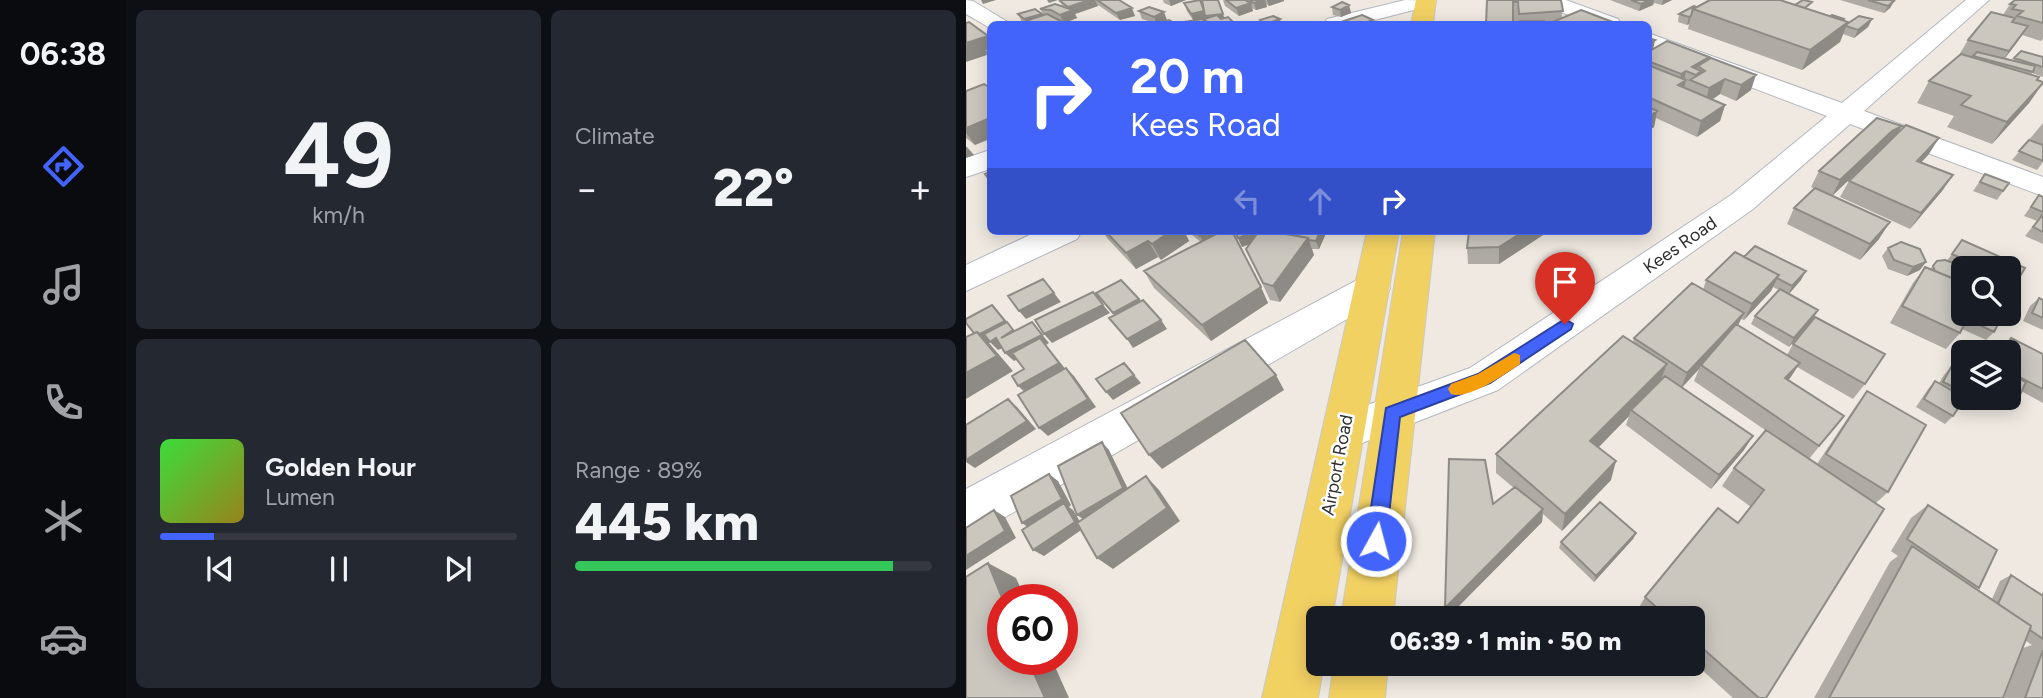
<!DOCTYPE html>
<meta charset="utf-8">
<style>
:root{--surface:#171b24;--page:#242831;--text:#f1f3f6;--muted:#9ea1a6;--line:#363941;--accent:#4264fb}
body{margin:0;font-family:Figtree,sans-serif;background:var(--page);color:var(--text);height:100vh;display:flex;flex-direction:column;font-size:26px;white-space:nowrap}
*{box-sizing:border-box;margin:0}
p{font-size:23px;color:var(--muted)}
.icon{flex:none;width:38px;height:38px;fill:none;stroke:currentColor;stroke-width:2;stroke-linecap:round;stroke-linejoin:round}
.map{position:relative;flex:1;overflow:hidden}
.drawer{display:flex;flex-direction:column;gap:10px;padding:10px;background:#0d0f14;width:840px}
.drawer>*{flex:none}
.banner{position:absolute;left:21px;top:21px;width:665px;height:214px;border-radius:10px;box-shadow:0 4px 18px #0003;background:#4264fb;color:#fff;overflow:hidden}
.tools{position:absolute;left:985px;top:256px;display:grid;gap:14px}
.tools a{display:grid;place-items:center;width:70px;height:70px;border-radius:10px;background:var(--surface);box-shadow:0 4px 18px #0003;font-size:35px}
.speed{position:absolute;left:21px;top:584px;display:flex;gap:14px;font-size:35px;font-weight:700;text-align:center}
.speed>*{display:grid;place-content:center;width:91px;height:91px;border-radius:50%;background:var(--surface);box-shadow:0 4px 18px #0003;line-height:1}
.speed .limit{border:10px solid #d22;background:#fff;color:#111}
.pin{position:absolute;display:grid;place-items:center;width:60px;height:60px;color:#fff;margin:-72px -30px;border-radius:50% 50% 50% 0;rotate:-45deg;box-shadow:0 0 7px #0007}
.pin .icon{rotate:45deg}
.me{position:absolute;width:77px;margin:-38px;rotate:7deg;stroke-linejoin:round;filter:drop-shadow(0 0 5px #0008)}
.turn{display:flex;align-items:center;gap:24px;height:147px;padding:0 28px;font-size:32px}
.turn .icon{width:91px;height:91px;stroke-width:2.5}
.turn b{display:block;font-size:49px;line-height:60px}
.lanes{display:flex;align-items:center;height:66px;padding:0 28px;background:#0003;justify-content:center;gap:35px;direction:ltr}
.lanes .off{opacity:.35}
.big{font-size:52px;font-weight:800;line-height:1.1}
.drawer .widget{flex:1;display:flex;flex-direction:column;justify-content:center;gap:10px;min-width:0;padding:0 24px;border-radius:10px;background:var(--page)}
.drawer .dial{align-items:center;gap:0}
.dial b{font-size:91px;line-height:1}
.song{display:flex;align-items:center;gap:21px}
.cover{width:84px;height:84px;border-radius:10px;background:linear-gradient(135deg,hsl(120 70% 55%),hsl(50 70% 35%))}
.played{height:7px;border-radius:4px;background:linear-gradient(90deg,var(--accent) 15%,var(--line) 15%)}
.keys{display:flex;justify-content:space-around;direction:ltr}
.heat{display:flex;justify-content:space-between;align-items:center;font-size:38px;direction:ltr}
.charge{height:10px;border-radius:5px;background:linear-gradient(90deg,#34c759 89%,var(--line) 0)}
.drawer .tiles{flex:1;display:grid;gap:10px;grid-template-columns:repeat(2,1fr)}
.trip{position:absolute;left:340px;top:606px;width:399px;height:70px;border-radius:10px;background:var(--surface);box-shadow:0 4px 18px #0003;font-weight:800;line-height:70px;text-align:center}
main{display:flex;flex:1;min-height:0}
.tabs{display:flex;flex-direction:column;width:126px;justify-content:space-around;align-items:center;background:#090b0e;color:var(--muted)}
.tabs .icon{width:49px;height:49px}
.tabs .active{color:var(--accent)}
.tabs b{font-size:32px;color:var(--text)}
.map>svg:first-child{display:block}
.lines{fill:none;stroke-linecap:round;stroke-linejoin:round}
.street-casing{stroke:#b4b7c1;stroke-width:2}
.primary-casing{stroke:#c9c9c9;stroke-width:2}
.street{fill:#fff;fill-rule:evenodd}
.primary{fill:#f2d163;fill-rule:evenodd}
.wall{fill:#afaba4}
.shaded-wall{fill:#8e8b86}
.building{fill:#cbc7bf;stroke:#8e8b86;stroke-width:2}
.route{fill:#4264fb;stroke:#2b41a3;stroke-width:2}
.slow{fill:#f59e0b}
.labels{text-anchor:middle;dominant-baseline:central;stroke-width:5;stroke-linejoin:round;paint-order:stroke}
.street-label{font-size:18px;fill:#2e2e2e;stroke:#fff}
</style>
<main>
<nav class="tabs">
<b>06:38</b>
<svg class="icon active" aria-label="directions" viewBox="0 0 24 24"><path d="M12 3l9 9-9 9-9-9zM9 14v-3h6M13 9l2 2-2 2"/></svg>
<svg class="icon" aria-label="music" viewBox="0 0 24 24"><path d="M9 18V5l10-2v13"/><circle cx="6" cy="18" r="3"/><circle cx="16" cy="16" r="3"/></svg>
<svg class="icon" aria-label="phone" viewBox="0 0 24 24"><path d="M5 4h4l2 5-3 2q2 4 5 5l2-3 5 2v4C11 20 4 13 5 4z"/></svg>
<svg class="icon" aria-label="climate" viewBox="0 0 24 24"><path d="M12 3v18M4 7l16 10M4 17L20 7"/></svg>
<svg class="icon" aria-label="car" viewBox="0 0 24 24"><path d="M5 17H2v-5l4-1 3-4h7l3 4 3 1v5h-3M9 17h6M6 11h13"/><circle cx="7" cy="17" r="2"/><circle cx="17" cy="17" r="2"/></svg>
</nav>
<section class="drawer">
<div class="tiles">
<div class="widget dial"><b>49</b><p>km/h</p></div>
<div class="widget"><p>Climate</p>
<div class="heat"><a>−</a><b class="big">22°</b><a>+</a></div>
</div>
<div class="widget">
<div class="song"><i class="cover"></i><div><b>Golden Hour</b><p>Lumen</p></div></div>
<div class="played"></div>
<div class="keys"><svg class="icon" aria-label="previous" viewBox="0 0 24 24"><path d="M18 5L8 12l10 7zM5 5v14"/></svg><svg class="icon" aria-label="pause" viewBox="0 0 24 24"><path d="M8 5v14M16 5v14"/></svg><svg class="icon" aria-label="next" viewBox="0 0 24 24"><path d="M6 5l10 7-10 7zM19 5v14"/></svg></div>
</div>
<div class="widget"><p>Range · 89%</p><b class="big">445 km</b><div class="charge"></div></div>
</div>
</section>
<div class="map">
<svg width="1077" height="698" viewBox="0 0 1077 698">
<rect width="100%" height="100%" fill="#efe9e1"/>
<g class="lines">
<!-- street casing -->
<g class="street-casing">
<path id="street" d="M0 0 7 1 45 24H24V28L0 14Z
M439 0 470 1 467 5 393 24H358L361 19Z
M571 0H600L652 19 655 24H626L574 4Z
M1000 0H1023L898 111 1077 177V196L884 124 787 209 532 390 378 450 363 445 357 432 363 419 504 368 765 195 861 116 682 48V33L876 103Z
M24 150V169L0 177V158Z
M72 231H116L111 239 0 291V265Z
M406 275 419 279 424 288 419 297 17 530 0 536V489L393 279Z"/>
</g>
<!-- primary casing -->
<g class="primary-casing">
<path id="primary" d="M450 0H470L467 24H445Z
M401 231H433L366 618H352V663H358L352 698H296Z
M437 231H469L427 618H375Z
M368 663H422L419 698H363Z"/>
</g>
<!-- street -->
<use href="#street" class="street"/>
<!-- primary -->
<use href="#primary" class="primary"/>
</g>
<!-- wall -->
<path class="wall" d="M97 0H153L169 16 154 20 132 5V6L109 14 111 18 99 23 100 24H59L56 22 52 14H76L77 16H78L74 9 97 7 94 1Z
M197 0H220L205 6 198 3Z
M232 0H252L258 18 262 17 269 24H217V22L227 20 221 11 218 3Z
M257 0H318V1L303 6 300 4 301 7 290 10 286 8 287 11 273 16 259 6Z
M521 0H595L596 18 652 24H552V22H547Z
M644 0H706L696 5 688 3 687 5 673 11Z
M742 0H814L882 22 881 24 906 19 902 27 888 38 877 34 874 42 836 70 722 29 723 24 721 25 712 22 713 14 730 7Z
M874 0H925L928 1 924 8 918 13Z
M1077 0V39L1075 41 1056 35 1039 58 1047 60 1055 51 1077 57V77L1066 73 1065 75 1077 83 1063 103 1026 144 981 127 988 116 951 103 963 81 993 55 1002 40 1037 15 1044 4Z
M383 5 385 13 375 17 367 15 366 7Z
M173 11 201 20 191 24 176 19Z
M682 38 687 49 742 60 785 90 770 101 754 94 746 100 759 105 754 121 731 137 690 118 688 127 682 131Z
M0 91 9 145 0 138Z
M1077 123V162L1071 170 1046 160Z
M936 126 932 133 963 154 955 162 987 175 976 191 944 229 874 197 883 181 919 146 866 196 913 239 894 260 821 224 828 208 849 189 845 187 853 171Z
M1019 174 1043 183 1031 200 1007 191Z
M1073 195 1077 197V244L1059 236 1071 221 1058 216Z
M137 231H223L220 233 218 231 223 241 195 260 192 257 170 269 141 238Z
M224 231H266L302 303 245 341 188 288 178 271 235 242 226 235Z
M269 231 290 235 305 232 315 233 361 231 353 249H346L348 255 314 302 304 300 280 249 283 244 276 247Z
M583 231 533 264H502L501 248Z
M996 240 1059 268 1050 283 1043 291V268H998V313H1043V292L1053 297 1048 310 1040 319 1036 317 1028 332 1020 340 996 329 994 333 980 349 924 323 947 283 959 267 964 269 971 261H981Z
M922 248 954 270 941 276 922 269 916 256Z
M778 257 835 280 823 294 852 310 847 319 823 347 785 324 789 316 813 290 807 287 805 291 778 320 775 319 772 325 821 355 827 344 899 384 887 399 831 367 823 380 878 416 843 459 851 464 889 407 901 391 922 492 910 503 800 698H767L726 661V618H678L671 611 679 597 772 523 785 507 756 486 768 468 799 430 728 381 733 369 716 388 778 450 745 489 660 425 663 416 633 447 645 480 596 531 577 514 576 522 481 618 479 608 527 504 548 488 530 473V454L667 342 668 338 737 290 740 280Z
M1073 298 1077 300V330L1057 321 1064 306Z
M1045 338 1077 354V403L1055 391 1053 397 1043 405 1029 397H1043V352H1033L1037 346Z
M985 367 998 373V397H1012L1002 407 995 404 987 416 979 424 950 407 962 389 969 381 973 383 978 375Z
M962 505 1013 588 1011 589 1026 599 1034 581 1045 575 1075 595 1077 591V698H1038L1057 648 1066 645 1060 641 1037 698H848L924 562 932 556 925 551 945 518Z
M670 533 667 539 628 582 593 548 595 542Z"/>
<!-- shaded-wall -->
<path class="shaded-wall" d="M15 0H30L17 4Z
M81 0H92L83 3Z
M124 0H129L132 6 109 14 111 18 98 23 94 15 104 11 102 7Z
M203 0H220L205 6Z
M279 0H282L283 4 285 3 287 11 273 16 270 8Z
M294 0H299L301 7 290 10 288 3Z
M301 0H318V1L303 6Z
M683 0H688L687 5 673 11 675 4Z
M697 0H706L696 5Z
M928 1 924 8 918 13 922 6Z
M383 5 385 13 375 17 374 10Z
M166 8 169 16 154 20 150 13Z
M238 11 257 14 259 21 241 19 228 22 225 14Z
M198 12 201 20 191 24 188 17Z
M76 14 80 22 62 20 65 24H61L58 19Z
M725 16 723 24 721 25 723 17Z
M314 19 315 24H300Z
M906 19 902 27 888 38 892 30Z
M407 20V24H396Z
M882 22 874 42 836 70 844 50Z
M1062 26 1052 41 1033 66 1043 51Z
M22 36 24 39V53L18 50 21 55 0 62V43Z
M689 40 686 55 682 58V44Z
M743 57 739 71 732 66 730 74 735 71 732 84 728 82 730 75 726 67Z
M720 71 718 81 720 80 716 96 712 85 713 84 715 74Z
M790 75 785 90 770 101 775 85Z
M759 79 754 94 739 104 743 88Z
M1077 83 1063 103 1026 144 1041 122Z
M759 105 754 121 731 137 735 121Z
M691 111 688 127 682 131V117Z
M24 118V139L9 145 0 133V128Z
M936 126 927 142 917 147 866 196 874 180 926 131Z
M973 138 963 154 942 177 951 161Z
M0 147H1L8 155 0 158Z
M987 175 976 191 944 229 955 213Z
M924 222 913 239 894 260 904 244Z
M205 231H218L223 241 195 260 186 244Z
M244 231H263L239 245 234 236Z
M354 231H361L353 249 350 241Z
M558 231H583L533 264V247Z
M289 232 292 241 276 247 272 238Z
M342 238 348 255 314 302 307 286Z
M182 241 192 257 170 269 160 253Z
M960 262 954 270 941 276 947 267Z
M840 271 835 280 822 295 826 286Z
M813 275 805 291 778 320 786 304Z
M77 279 95 302 60 319 53 311Z
M295 287 302 303 245 341 236 325Z
M173 299 179 308 154 322 147 313Z
M26 305 49 331 31 339 39 347 32 350 24 342 23 343 47 371 0 399V373L10 337Z
M137 305 144 313 86 343 78 334Z
M852 310 847 319 823 347 828 338Z
M778 313 770 329 735 365 733 369 715 388 721 373Z
M195 320 201 329 167 348 161 339Z
M66 322 83 343 80 345 101 371 61 394 52 386 80 345 48 361 39 353Z
M834 363 824 378 810 393 819 378Z
M701 364 693 385 665 410 663 416 620 460 624 441Z
M100 368 108 376 130 407 82 436 73 428Z
M168 375 175 383 147 400 140 392Z
M310 375 318 390 196 469 183 455Z
M42 399 51 407 70 429 9 468 0 462V460Z
M787 436 778 450 745 489 753 475Z
M136 442 143 450 165 495 120 521 111 515Z
M650 461 645 480 596 531 599 514Z
M83 474 92 481 105 505 103 507 107 510 118 528 78 556 67 550 66 530 56 523Z
M180 476 193 490 214 521 147 569 131 558Z
M577 509 576 522 481 618 479 608Z
M28 510 39 517 50 538 0 570V556Z
M670 533 667 539 628 582 630 576Z
M22 563 50 578 60 600H37Z
M62 660H86L103 698H79Z"/>
<!-- building -->
<path class="building" d="M97 0H124L102 7 94 1Z
M131 0H153L166 8 150 13Z
M234 0 238 11 225 14 218 3Z
M236 0H252L257 14 239 16Z
M260 0H279L285 3 270 8Z
M283 0H296L288 3Z
M521 0H595L597 11 553 14 552 2H547V24H520Z
M665 0H683L675 4Z
M744 0H814L882 22 844 50 727 9Z
M837 0H838L846 2 839 8 829 5Z
M902 0H925L928 1 922 6Z
M1049 0H1077V23L1051 16 1057 11 1046 9 1050 5 1044 4Z
M376 2 383 5 374 10 366 7Z
M89 4 107 10 94 15 85 10 74 9Z
M728 6 730 7 727 9 725 16 723 17 713 14Z
M183 7 198 12 188 17 173 11Z
M69 9 76 14 58 19 52 14Z
M615 10 652 24H596L589 21Z
M1025 12 1049 18 1046 22 1062 26 1043 51 1002 40Z
M81 14 99 23 93 24H69L62 20Z
M251 15 255 19 262 17 269 24H217V22L237 19 238 23H242L238 19Z
M396 15 407 20 396 24H369Z
M866 15 878 19 877 20 865 16Z
M307 16 314 19 300 24 294 20Z
M893 16 906 19 892 30 880 26 881 24Z
M203 20 210 24H191Z
M554 21H578L579 24H554Z
M3 22 22 36 0 43V23Z
M682 38 689 40 682 44Z
M701 41 743 57 726 67 735 71 730 75 720 71 715 74 682 61V52Z
M24 48V56L18 50Z
M1055 51 1077 57V67L1048 58Z
M1011 52 1069 66 1067 72 1007 56Z
M995 54 1073 77 1071 80 1077 82V83L1041 122 995 105 1005 96 963 81Z
M745 58 790 75 775 85 759 79 743 88 724 80 739 71 732 66Z
M682 65 720 80 712 85 759 105 735 121 682 97Z
M18 84 24 88V118L0 128V91Z
M682 107 691 111 682 117Z
M911 118 936 126 926 131 874 180 853 171Z
M940 125 973 138 951 161 987 175 955 213 883 181Z
M1063 140 1077 145V161L1053 151Z
M24 172V181L19 174Z
M1019 174 1043 183 1037 191 1014 182Z
M849 188 924 222 904 244 828 208Z
M1073 195 1077 197V212L1065 207Z
M1077 214V232L1067 227Z
M139 231H205L186 244 182 241 160 253Z
M228 231H244L234 236Z
M256 231H266L295 287 236 325 178 271Z
M269 231H288L289 232 272 238Z
M293 231H302L342 238 307 286 297 283 280 249Z
M316 231H354L350 241 343 240 342 238 315 233Z
M503 231H558L533 247 501 248Z
M996 240 1059 268 1050 283 1043 280V268H1016L986 254Z
M935 242 954 249 960 262 947 267 928 260 922 248Z
M789 246 840 271 826 286 811 278 813 275 778 257Z
M769 252 813 275 786 304 740 280Z
M979 260 999 267 998 268V283L969 271 967 266 971 261Z
M959 267 998 283V313H1004L994 333 936 306Z
M77 279 88 293 53 311 42 296Z
M155 280 173 299 147 313 130 293Z
M726 283 778 313 721 373 668 338Z
M814 289 852 310 828 338 789 316Z
M127 292 137 305 78 334 69 320Z
M1043 292 1053 297 1048 310 1043 308Z
M1073 298 1077 300V318L1066 313Z
M177 300 195 320 161 339 143 318Z
M26 305 39 321 14 334 11 332 8 333 0 323V319Z
M1004 313H1038L1028 332 1001 319Z
M849 317 919 354 899 384 827 344Z
M41 322 47 330 35 338 66 322 76 335 39 353 30 338 24 342 18 334Z
M770 324 834 363 819 378 878 416 853 446 735 365Z
M11 332 31 356 0 373V337Z
M657 336 701 364 624 441 650 461 599 514 530 454Z
M74 338 93 363 52 386 46 376 58 369 46 353Z
M1045 338 1077 354V389L1043 372V352H1037Z
M279 340 310 375 183 455 155 413Z
M158 363 168 375 140 392 130 379Z
M985 367 998 373V392L977 382Z
M100 368 122 399 73 428 52 395Z
M1043 374 1060 382 1053 397 1043 392Z
M699 376 787 436 753 475 665 410Z
M969 381 999 398 987 416 958 399Z
M901 391 960 425 922 492 860 454Z
M42 399 61 421 0 460V425Z
M800 430 918 509 800 698H793L726 639V618H702L679 597 752 508 772 523 798 490 768 468Z
M136 442 157 488 111 515 92 466Z
M483 459 519 460 527 504 549 487 577 509 479 608Z
M83 474 96 499 56 523 45 496Z
M180 476 201 508 131 558 111 523Z
M634 502 670 533 630 576 595 542Z
M98 503 109 522 67 550 56 530Z
M962 505 1031 550 1013 588 941 539Z
M28 510 39 531 0 556V528Z
M946 546 1065 626 1037 698H863Z
M22 563 37 600V660H62L79 698H0V577Z
M1045 575 1077 596V639L1064 630 1065 626 1032 604Z
M1077 650V698H1059Z"/>
<!-- route -->
<path class="route" d="M599 319 607 324 605 329 524 383 434 417 420 541 417 548 410 551 403 548 400 541 420 408 512 374Z"/>
<!-- slow -->
<path class="slow" d="M548 353 554 355V364C539 374 503 400 485 394L482 389 485 384 512 374Z"/>
<g class="labels">
<!-- street labels -->
<g class="street-label">
<text transform="translate(714 245) rotate(-35)">Kees Road</text>
<text transform="translate(371 465) rotate(-79)">Airport Road</text>
</g>
</g>
</svg>
<div class="tools">
<a><svg class="icon" aria-label="search" viewBox="0 0 24 24"><circle cx="10" cy="10" r="6"/><path d="M15 15l6 6"/></svg></a>
<a><svg class="icon" aria-label="layers" viewBox="0 0 24 24"><path d="M12 4l9 5-9 5-9-5zM3 14l9 5 9-5"/></svg></a>
</div>
<div class="speed"><div class="limit">60</div></div>
<div class="pin" style="left:599px;top:324px;background:#d93025"><svg class="icon" aria-label="arrive" viewBox="0 0 24 24"><path d="M6 21V4h12l-3 4 3 4H6"/></svg></div>
<svg class="me" style="left:410px;top:541px" viewBox="-20 -20 40 40"><circle r="17" fill="#4264fb" stroke="#fff" stroke-width="3"/><path d="M0-11L8 9 0 5-8 9z" fill="#fff"/></svg>
<div class="trip">06:39 · 1 min · 50 m</div>
<div class="banner">
<div class="turn"><svg class="icon" aria-label="right" viewBox="0 0 24 24"><path d="M7 20v-9h11M14 6l5 5-5 5"/></svg><div><b>20 m</b>Kees Road</div></div>
<div class="lanes"><svg class="icon off" aria-label="left" viewBox="0 0 24 24"><path d="M17 20v-9H6M10 6l-5 5 5 5"/></svg><svg class="icon off" aria-label="ahead" viewBox="0 0 24 24"><path d="M12 20V5M6 11l6-6 6 6"/></svg><svg class="icon" aria-label="right" viewBox="0 0 24 24"><path d="M7 20v-9h11M14 6l5 5-5 5"/></svg></div>
</div>
</div>
</main>
